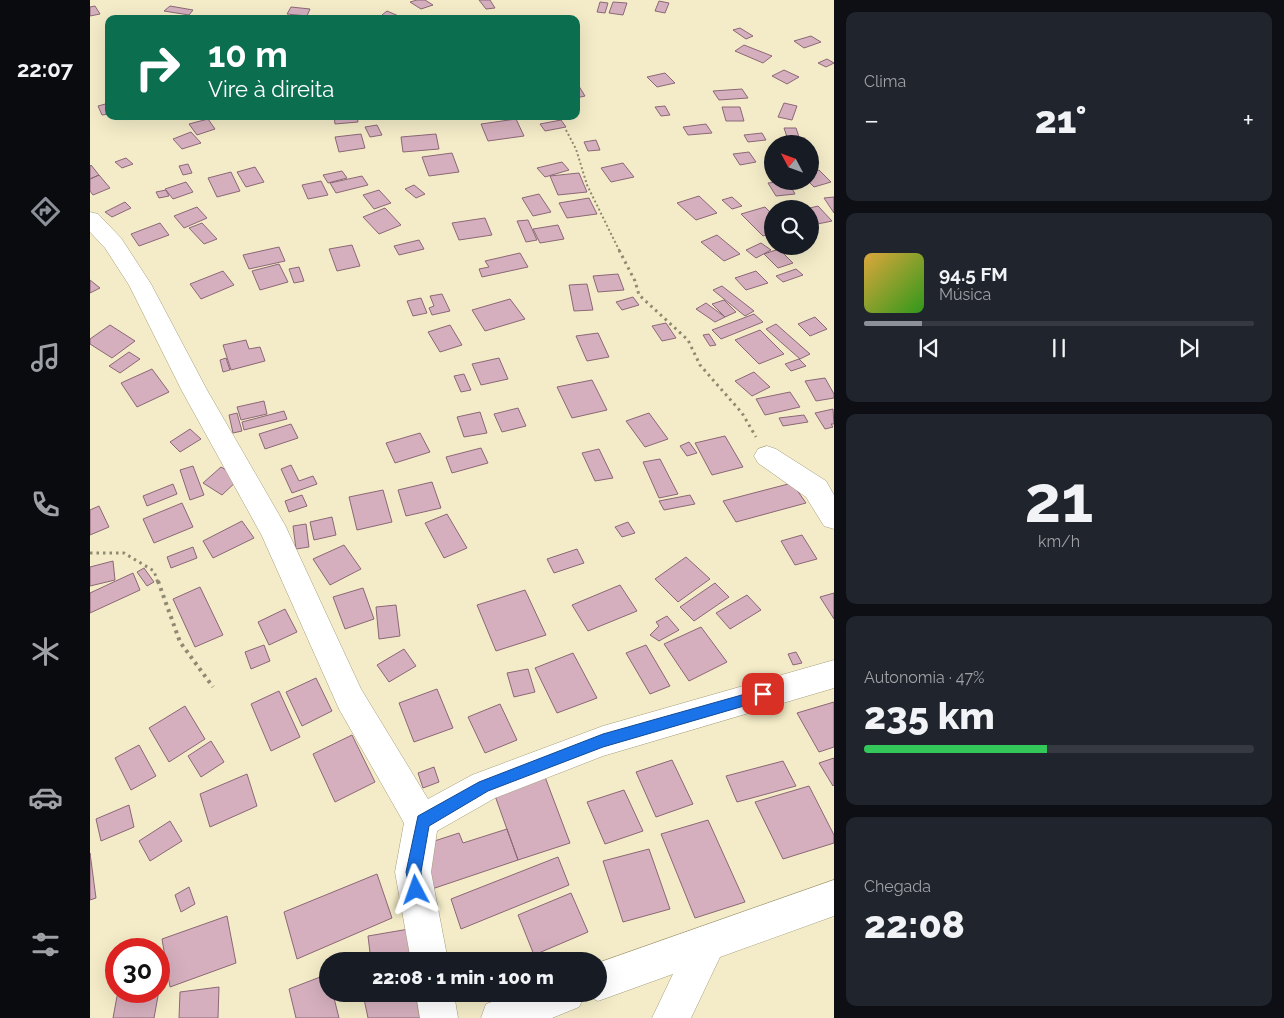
<!DOCTYPE html>
<html lang="pt">
<meta charset="utf-8">
<style>
:root{--surface:#171b24;--page:#20242c;--text:#f1f3f6;--muted:#9ea1a6;--line:#363941;--accent:#8c9099}
body{margin:0;font-family:Raleway,sans-serif;background:var(--page);color:var(--text);height:100vh;display:flex;flex-direction:column;font-size:19px;white-space:nowrap}
*{box-sizing:border-box;margin:0}
p{font-size:16px;color:var(--muted)}
.icon{flex:none;width:28px;height:28px;fill:none;stroke:currentColor;stroke-width:2;stroke-linecap:round;stroke-linejoin:round}
.map{position:relative;flex:1;overflow:hidden}
.details{display:flex;flex-direction:column;gap:12px;padding:12px;background:#0d0f14;width:450px}
.details>*{flex:none}
.hud{position:absolute;left:15px;top:15px;width:475px;height:105px;border-radius:10px;box-shadow:0 5px 20px #0002;background:#0b6e4f;color:#fff;overflow:hidden}
.needle{width:32px;rotate:311deg}
.buttons{position:absolute;left:674px;top:135px;display:grid;gap:10px}
.buttons a{display:grid;place-items:center;width:55px;height:55px;border-radius:50%;background:var(--surface);box-shadow:0 5px 20px #0002;font-size:25px}
.speed{position:absolute;left:15px;top:938px;display:flex;gap:10px;font-size:25px;font-weight:700;text-align:center}
.speed>*{display:grid;place-content:center;width:65px;height:65px;border-radius:50%;background:var(--surface);box-shadow:0 5px 20px #0002;line-height:1}
.speed .limit{border:8px solid #d22;background:#fff;color:#111}
.pin{position:absolute;display:grid;place-items:center;width:42px;height:42px;color:#fff;margin:-21px;border-radius:10px;box-shadow:0 2px 8px #0006}
.me{position:absolute;width:55px;margin:-28px;rotate:356deg;stroke-linejoin:round;filter:drop-shadow(0 0 4px #0008)}
.turn{display:flex;align-items:center;gap:18px;height:105px;padding:0 20px;font-size:22px}
.turn .icon{width:65px;height:65px;stroke-width:2.5}
.turn b{display:block;font-size:35px;line-height:42px}
.big{font-size:38px;font-weight:800;line-height:1.1}
.details .tile{flex:1;display:flex;flex-direction:column;justify-content:center;gap:8px;min-width:0;padding:0 18px;border-radius:10px;background:var(--page)}
.details .dial{align-items:center;gap:0}
.dial b{font-size:65px;line-height:1}
.song{display:flex;align-items:center;gap:15px}
.cover{width:60px;height:60px;border-radius:8px;background:linear-gradient(135deg,hsl(40 70% 55%),hsl(110 70% 35%))}
.played{height:5px;border-radius:2px;background:linear-gradient(90deg,var(--accent) 15%,var(--line) 15%)}
.keys{display:flex;justify-content:space-around;direction:ltr}
.heat{display:flex;justify-content:space-between;align-items:center;font-size:28px;direction:ltr}
.charge{height:8px;border-radius:4px;background:linear-gradient(90deg,#34c759 47%,var(--line) 0)}
.trip{position:absolute;left:229px;top:952px;width:288px;height:50px;border-radius:25px;background:var(--surface);box-shadow:0 5px 20px #0002;font-weight:800;line-height:50px;text-align:center}
main{display:flex;flex:1;min-height:0}
.dock{display:flex;flex-direction:column;width:90px;justify-content:space-around;align-items:center;background:#090b0e;color:var(--muted)}
.dock .icon{width:35px;height:35px}
.dock .current{color:var(--accent)}
.dock b{font-size:22px;color:var(--text)}
.map>svg:first-child{display:block}
.building{fill:#d5afbd;stroke:#8b6876}
.lines{fill:none;stroke-linecap:round;stroke-linejoin:round}
.minor-casing{stroke:#a49d7b;stroke-width:1}
.path-far2{stroke:#8f8971;stroke-width:2;stroke-dasharray:2 2.5;stroke-linecap:butt}
.path-far1{stroke:#8f8971;stroke-width:3;stroke-dasharray:2.5 4;stroke-linecap:butt}
.path{stroke:#8f8971;stroke-width:4;stroke-dasharray:3 4.5;stroke-linecap:butt}
.minor{fill:#fff;fill-rule:evenodd}
.route{fill:#1a73e8;stroke:#114b97}
</style>
<main>
<nav class="dock">
<b>22:07</b>
<svg class="icon current" aria-label="directions" viewBox="0 0 24 24"><path d="M12 3l9 9-9 9-9-9zM9 14v-3h6M13 9l2 2-2 2"/></svg>
<svg class="icon" aria-label="music" viewBox="0 0 24 24"><path d="M9 18V5l10-2v13"/><circle cx="6" cy="18" r="3"/><circle cx="16" cy="16" r="3"/></svg>
<svg class="icon" aria-label="phone" viewBox="0 0 24 24"><path d="M5 4h4l2 5-3 2q2 4 5 5l2-3 5 2v4C11 20 4 13 5 4z"/></svg>
<svg class="icon" aria-label="climate" viewBox="0 0 24 24"><path d="M12 3v18M4 7l16 10M4 17L20 7"/></svg>
<svg class="icon" aria-label="car" viewBox="0 0 24 24"><path d="M5 17H2v-5l4-1 3-4h7l3 4 3 1v5h-3M9 17h6M6 11h13"/><circle cx="7" cy="17" r="2"/><circle cx="17" cy="17" r="2"/></svg>
<svg class="icon" aria-label="filters" viewBox="0 0 24 24"><path d="M4 7h16M4 17h16"/><circle cx="9" cy="7" r="2"/><circle cx="15" cy="17" r="2"/></svg>
</nav>
<div class="map">
<svg width="744" height="1018" viewBox="0 0 744 1018">
<rect width="100%" height="100%" fill="#f4ecc8"/>
<!-- building -->
<path class="building" d="M327 0H335L343 5 331 9 320 2Z
M389 0H400L405 8 396 9Z
M569 1 579 3 575 13 565 11Z
M510 2 518 3 515 13 507 12Z
M523 2 537 3 533 15 519 13Z
M5 6 10 14 0 16V7Z
M80 6 103 10 99 15 74 11Z
M201 7 220 9 217 16 197 14Z
M297 11 311 17 302 19 292 15Z
M650 28 663 36 656 39 643 30Z
M721 36 731 42 714 48 704 41Z
M654 45 682 56 673 63 645 51Z
M737 59 744 63 736 67 728 63Z
M694 70 709 77 697 84 682 76Z
M575 73 585 83 567 87 557 77Z
M486 83H487L495 96 486 98Z
M652 89 658 98 629 100 623 91Z
M19 103V114L12 115 8 106Z
M694 103 707 106 702 120 688 117Z
M575 106 580 115 571 116 565 107Z
M632 107H650L654 121H636Z
M244 116H267L268 122 245 124Z
M118 119 125 129 107 135 99 124Z
M426 119 434 136 398 141 391 124Z
M471 120 476 127 455 131 450 124Z
M616 124 622 133 598 135 593 127Z
M287 125 292 135 280 137 275 127Z
M694 128H706L709 137H697Z
M101 132 111 143 92 149 83 139Z
M672 133 676 140 658 142 654 135Z
M271 134 275 148 249 152 245 137Z
M346 134 349 149 313 152 311 137Z
M699 138H715L717 144H700Z
M506 140 510 150 498 151 494 142Z
M659 152 666 162 650 165 643 154Z
M362 153 369 172 339 176 332 157Z
M36 158 43 164 32 168 25 162Z
M472 162 479 170 455 177 447 168Z
M533 163 544 177 521 182 511 168Z
M98 164 102 173 93 175 89 166Z
M1 165 9 175 0 179V166Z
M165 167 174 182 156 187 147 172Z
M729 170 741 182 724 187 718 181H720V173Z
M252 171 257 178 238 183 233 175Z
M141 172 150 191 127 197 118 178Z
M489 173 497 192 468 195 460 176Z
M9 175 20 188 3 195 0 191V179Z
M272 176 278 185 246 193 240 183Z
M231 181 238 195 218 199 212 185Z
M698 181 705 194 686 196 678 183Z
M96 182 103 192 83 199 75 189Z
M324 185 335 194 326 198 315 189Z
M76 190 79 196 69 198 66 192Z
M289 190 301 203 284 209 273 195Z
M449 194 461 212 443 216 432 198Z
M609 196 627 213 606 220 587 203Z
M642 197 652 206 642 209 632 200Z
M744 197V213L734 198Z
M499 198 507 214 477 218 469 203Z
M35 202 41 208 22 217 15 212Z
M728 206 742 221 723 225 720 222V209H716Z
M107 207 117 218 94 228 84 216Z
M675 207 682 214V233L673 236 651 214Z
M295 208 311 225 289 234 273 217Z
M395 218 402 235 369 240 362 223Z
M438 220 447 240 436 242 427 221Z
M70 223 79 235 49 246 41 234Z
M112 223 127 239 114 244 99 228Z
M468 225 474 239 450 243 443 229Z
M627 235 650 254 634 261 611 242Z
M329 240 334 249 309 255 304 246Z
M671 243 681 250 666 258 656 250Z
M262 245 270 266 247 271 239 249Z
M189 247 195 261 159 269 153 255Z
M689 249 703 263 688 268 674 254Z
M430 253 438 267 392 277 389 269 399 267 395 261Z
M189 264 198 282 170 290 162 271Z
M209 267 214 281 204 283 199 269Z
M706 269 713 275 693 282 686 276Z
M133 271 144 285 111 299 100 284Z
M666 271 678 283 656 290 645 278Z
M528 274 534 290 508 292 503 276Z
M0 280 10 288 0 293Z
M497 284 503 310 484 311 479 285Z
M632 286 664 311 655 316 623 290Z
M352 294 360 311 342 315 339 308 344 306 340 296Z
M543 297 549 305 532 310 526 302Z
M331 298 337 313 323 316 317 301Z
M420 299 435 319 395 331 382 310Z
M634 300 646 312 635 317 622 304Z
M616 303 635 317 625 322 606 309Z
M664 314 673 322 631 339 622 330Z
M725 317 737 329 720 336 708 324Z
M576 323 586 338 572 341 562 326Z
M686 324 720 354 710 359 676 329Z
M20 325 45 341 22 358 0 344V339Z
M360 325 372 345 350 352 338 332Z
M670 330 694 354 669 364 645 340Z
M508 333 519 357 497 361 486 336Z
M619 334 626 345 620 346 613 335Z
M156 340 159 349 170 347 175 361 141 370 133 345Z
M39 352 50 359 30 373 19 366Z
M136 358 140 370 133 372 130 360Z
M409 358 418 379 391 385 382 364Z
M709 359 716 366 701 371 695 364Z
M62 369 79 392 47 407 31 383Z
M664 372 680 387 662 396 645 381Z
M374 374 381 390 371 392 364 376Z
M735 378 744 394V398L726 401 715 381Z
M502 380 517 410 482 418 467 387Z
M700 392 710 407 675 415 666 399Z
M174 401 177 414 151 420 147 407Z
M428 408 436 426 412 432 404 414Z
M743 409 744 424H741L743 427 735 429 725 413Z
M194 411 197 419 154 430 152 422Z
M390 412 397 433 374 437 367 417Z
M147 413 152 431 143 433 139 415Z
M559 413 578 439 555 447 536 421Z
M714 415 718 422 693 426 689 418Z
M201 424 208 438 175 449 169 434Z
M100 429 111 439 90 452 80 442Z
M330 433 340 452 305 463 296 443Z
M635 436 653 467 622 475 605 443Z
M599 442 607 453 597 456 590 446Z
M391 448 398 463 362 473 356 457Z
M509 449 523 478 505 481 492 453Z
M570 459 588 494 569 498 553 462Z
M201 465 209 481 223 476 227 484 202 493 191 469Z
M103 466 114 495 100 500 90 470Z
M131 467 150 478 132 495 113 483Z
M342 482 351 508 316 516 308 490Z
M702 483 716 503 646 522 633 501Z
M83 484 87 494 57 506 53 496Z
M293 490 302 522 267 530 259 497Z
M212 495 217 506 199 512 195 501Z
M600 495 605 504 574 510 569 501Z
M92 503 103 527 64 543 53 519Z
M9 506 19 527 0 535V510Z
M357 514 377 548 354 558 335 523Z
M242 517 246 535 224 540 220 522Z
M152 521 164 538 123 558 113 541Z
M538 522 545 533 532 537 525 527Z
M216 524 219 547 206 549 203 526Z
M712 535 727 559 705 565 691 541Z
M254 545 271 569 240 585 223 559Z
M103 547 107 558 81 568 77 557Z
M487 549 494 563 464 573 457 559Z
M596 557 620 579 588 602 565 579Z
M23 561 25 580 0 586V567Z
M54 568 64 582 57 586 47 572Z
M43 573 50 590 0 613V593Z
M625 583 639 597 604 621 590 607Z
M530 585 547 611 498 631 482 605Z
M110 587 133 635 105 647 83 599Z
M273 588 284 619 255 629 243 597Z
M435 590 456 635 406 651 387 605Z
M744 593V619L730 597Z
M657 595 671 610 640 629 626 613Z
M306 605 310 636 289 639 286 607Z
M195 609 207 632 179 645 168 622Z
M577 616 589 630 569 641 560 635 569 626 566 622Z
M611 627 637 662 599 681 574 644Z
M174 645 180 661 161 669 155 652Z
M556 645 580 686 560 694 536 653Z
M314 649 326 666 299 682 287 665Z
M706 652 712 663 703 665 698 654Z
M483 653 507 698 467 713 445 668Z
M438 669 445 692 424 697 417 673Z
M226 678 242 711 212 726 196 692Z
M347 689 363 728 324 742 309 703Z
M189 691 210 737 181 751 161 704Z
M744 702V747L729 752 707 713Z
M410 704 427 740 395 753 378 717Z
M95 706 115 739 79 762 59 728Z
M262 735 285 782 245 802 223 754Z
M121 741 134 762 111 777 98 756Z
M49 745 66 776 41 790 25 758Z
M744 758V785L743 786 729 763Z
M582 760 603 804 566 817 546 772Z
M693 761 706 786 647 802 636 776Z
M344 767 349 782 333 788 328 773Z
M157 774 167 806 120 827 110 794Z
M455 777 480 843 428 860 404 793Z
M719 786 744 835V843L693 859 665 802Z
M534 790 553 831 515 844 497 802Z
M39 805 44 827 11 841 6 819Z
M618 820 655 902 605 918 571 834Z
M80 821 92 841 60 861 49 841Z
M417 829 428 860 342 889 329 846 369 833 373 843Z
M559 849 580 909 533 922 513 861Z
M0 853 6 898 0 900Z
M468 857 479 885 371 929 361 899Z
M287 874 302 918 207 959 194 912Z
M99 887 105 904 91 912 85 895Z
M481 893 498 932 444 955 428 915Z
M137 916 146 963 80 987 72 939Z
M319 929 322 954 281 961 278 936Z
M69 974H72L64 1018H23L28 991H69Z
M238 974V994H243L249 1018H206L199 989Z
M129 987 128 1018H89L90 992Z
M273 994H332L337 1018H278Z"/>
<g class="lines">
<!-- minor casing -->
<g class="minor-casing">
<path id="minor" d="M0 212 8 214 31 238 61 284 117 390 195 525 271 689 338 799 382 775 513 726 744 660V688L513 756 405 798 347 831 341 872 358 961H321L305 872 314 823 249 709 172 536 92 391 39 285 15 248 0 232Z
M677 446 686 449 736 481 744 495V529L734 526 716 497 668 463 664 456 668 449Z
M744 880V916L630 957 601 1018H562L583 974 508 1001 495 995 489 1007 462 1018H391L396 1004 424 994H508V963Z
M326 994H364L368 1018H330Z"/>
</g>
<!-- path-far2 -->
<path class="path-far2" d="M476 130 486 149 497 185 530 252"/>
<!-- path-far1 -->
<path class="path-far1" d="M529 250 545 281 549 295 598 340 610 365 652 413 666 437
M0 553H34L64 571 68 583"/>
<!-- path -->
<path class="path" d="M68 581 90 642 123 687"/>
<!-- minor -->
<use href="#minor" class="minor"/>
</g>
<!-- route -->
<path class="route" d="M673 689 678 690 679 694 678 699 513 747 398 791 339 826 331 872 334 890 332 895 326 897 321 895 316 872 328 816 389 782 513 734Z"/>
</svg>
<div class="buttons">
<a><svg class="needle" viewBox="-14 -14 28 28"><path d="M0-13l5 13h-10z" fill="#e53935"/><path d="M0 13l5-13h-10z" fill="#9ea1a6"/></svg></a>
<a><svg class="icon" aria-label="search" viewBox="0 0 24 24"><circle cx="10" cy="10" r="6"/><path d="M15 15l6 6"/></svg></a>
</div>
<div class="speed"><div class="limit">30</div></div>
<div class="pin" style="left:673px;top:694px;background:#d93025"><svg class="icon" aria-label="arrive" viewBox="0 0 24 24"><path d="M6 21V4h12l-3 4 3 4H6"/></svg></div>
<svg class="me" style="left:326px;top:890px" viewBox="-20 -20 40 40"><path d="M0-17L14 15 0 8-14 15z" fill="#1a73e8" stroke="#fff" stroke-width="4"/></svg>
<div class="trip">22:08 · 1 min · 100 m</div>
<div class="hud">
<div class="turn"><svg class="icon" aria-label="right" viewBox="0 0 24 24"><path d="M7 20v-9h11M14 6l5 5-5 5"/></svg><div><b>10 m</b>Vire à direita</div></div>
</div>
</div>
<section class="details">
<div class="tile"><p>Clima</p>
<div class="heat"><a>−</a><b class="big">21°</b><a>+</a></div>
</div>
<div class="tile">
<div class="song"><i class="cover"></i><div><b>94.5 FM</b><p>Música</p></div></div>
<div class="played"></div>
<div class="keys"><svg class="icon" aria-label="previous" viewBox="0 0 24 24"><path d="M18 5L8 12l10 7zM5 5v14"/></svg><svg class="icon" aria-label="pause" viewBox="0 0 24 24"><path d="M8 5v14M16 5v14"/></svg><svg class="icon" aria-label="next" viewBox="0 0 24 24"><path d="M6 5l10 7-10 7zM19 5v14"/></svg></div>
</div>
<div class="tile dial"><b>21</b><p>km/h</p></div>
<div class="tile"><p>Autonomia · 47%</p><b class="big">235 km</b><div class="charge"></div></div>
<div class="tile"><p>Chegada</p><b class="big">22:08</b></div>
</section>
</main>
